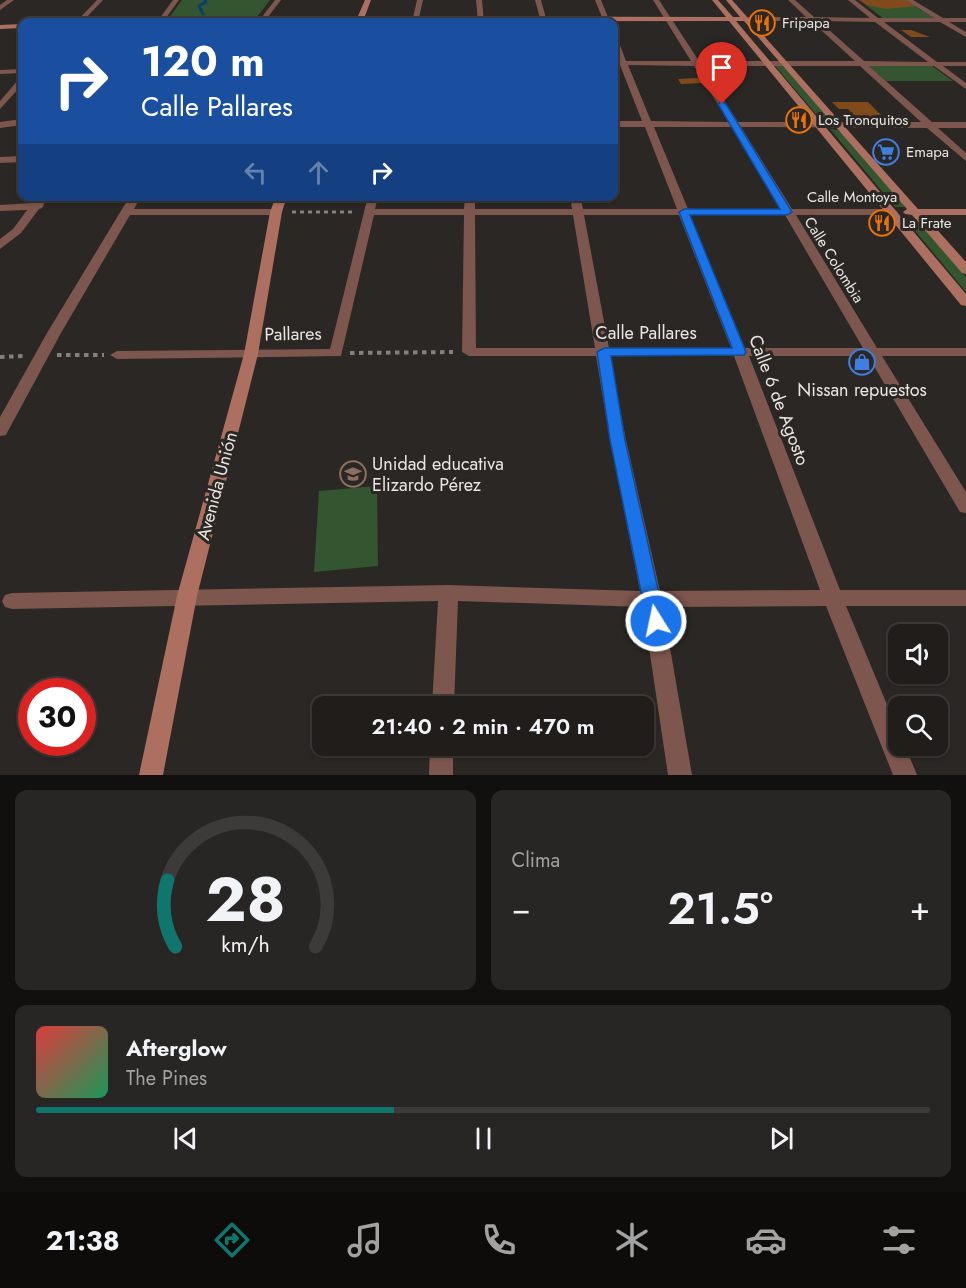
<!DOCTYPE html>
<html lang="es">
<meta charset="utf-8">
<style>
:root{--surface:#201d1b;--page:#282624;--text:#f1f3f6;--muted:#a2a2a3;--line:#3d3b3a;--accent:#0f766e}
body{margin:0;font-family:Jost,sans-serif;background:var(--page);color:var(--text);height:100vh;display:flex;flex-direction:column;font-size:22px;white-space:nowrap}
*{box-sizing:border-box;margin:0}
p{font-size:20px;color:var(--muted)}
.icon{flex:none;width:33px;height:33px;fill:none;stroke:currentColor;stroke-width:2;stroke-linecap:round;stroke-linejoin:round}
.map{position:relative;height:775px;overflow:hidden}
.details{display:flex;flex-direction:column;gap:15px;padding:15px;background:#12100f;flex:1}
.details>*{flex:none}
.banner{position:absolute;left:18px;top:18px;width:600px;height:183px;border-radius:12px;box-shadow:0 2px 4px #0004,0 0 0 2px var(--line);background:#1a4fa0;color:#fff;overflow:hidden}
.tools{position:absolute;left:888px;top:624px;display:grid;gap:12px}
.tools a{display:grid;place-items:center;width:60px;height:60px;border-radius:12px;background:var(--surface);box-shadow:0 2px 4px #0004,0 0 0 2px var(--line);font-size:30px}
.speed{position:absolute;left:18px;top:678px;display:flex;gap:12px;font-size:30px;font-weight:700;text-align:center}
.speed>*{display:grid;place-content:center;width:78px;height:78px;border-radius:50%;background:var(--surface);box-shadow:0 2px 4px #0004,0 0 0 2px var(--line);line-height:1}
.speed .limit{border:9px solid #d22;background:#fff;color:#111}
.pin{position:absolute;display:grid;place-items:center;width:51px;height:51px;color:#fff;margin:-62px -26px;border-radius:50% 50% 50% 0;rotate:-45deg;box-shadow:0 0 6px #0007}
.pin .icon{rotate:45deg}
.me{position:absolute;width:66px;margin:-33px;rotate:350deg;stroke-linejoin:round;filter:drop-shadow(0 0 4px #0008)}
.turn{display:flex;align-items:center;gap:21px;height:126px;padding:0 24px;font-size:27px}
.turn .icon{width:78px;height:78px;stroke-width:2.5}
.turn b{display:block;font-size:42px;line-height:51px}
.lanes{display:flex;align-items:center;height:57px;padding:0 24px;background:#0003;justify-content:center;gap:30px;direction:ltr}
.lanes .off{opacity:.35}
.big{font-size:45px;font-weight:600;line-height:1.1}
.details .card{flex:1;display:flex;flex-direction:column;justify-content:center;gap:9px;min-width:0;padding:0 21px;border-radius:12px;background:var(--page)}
.details .dial{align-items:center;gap:0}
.dial svg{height:156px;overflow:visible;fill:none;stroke:var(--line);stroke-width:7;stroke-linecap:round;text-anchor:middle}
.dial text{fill:var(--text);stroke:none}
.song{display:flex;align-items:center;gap:18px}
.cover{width:72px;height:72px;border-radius:9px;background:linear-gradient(135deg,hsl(0 70% 55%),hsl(150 70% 35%))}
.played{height:6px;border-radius:3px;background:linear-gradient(90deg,var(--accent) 40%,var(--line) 40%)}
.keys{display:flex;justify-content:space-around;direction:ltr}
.heat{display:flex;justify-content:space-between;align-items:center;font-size:33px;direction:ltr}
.details .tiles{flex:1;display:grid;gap:15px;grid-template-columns:1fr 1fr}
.card:last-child{grid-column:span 2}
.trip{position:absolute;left:312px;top:696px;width:342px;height:60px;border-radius:12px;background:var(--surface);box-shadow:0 2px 4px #0004,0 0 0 2px var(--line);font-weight:600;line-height:60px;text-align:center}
.tab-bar{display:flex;height:96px;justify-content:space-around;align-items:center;background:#0d0c0b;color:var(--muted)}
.tab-bar .icon{width:42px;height:42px}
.tab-bar .selected{color:var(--accent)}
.tab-bar b{font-size:27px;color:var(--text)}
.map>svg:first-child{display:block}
.green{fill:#335530}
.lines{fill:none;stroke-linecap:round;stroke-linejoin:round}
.stream{stroke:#073f6d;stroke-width:3}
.building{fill:#814a1b}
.path-far1{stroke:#83807d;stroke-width:3;stroke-dasharray:4 4;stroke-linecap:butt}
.path{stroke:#83807d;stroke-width:4;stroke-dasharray:4.5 4.5;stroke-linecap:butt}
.street{fill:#7d564d;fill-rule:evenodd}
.secondary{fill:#ac6f60;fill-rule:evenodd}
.route{fill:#1a73e8;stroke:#114b97;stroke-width:1.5}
.labels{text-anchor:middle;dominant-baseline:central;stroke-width:6;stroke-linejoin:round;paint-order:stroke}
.far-poi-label{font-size:15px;fill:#e8e5e3;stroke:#2b2724;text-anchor:start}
.far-street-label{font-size:15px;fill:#e8e5e3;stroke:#2b2724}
.street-label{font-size:18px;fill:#e8e5e3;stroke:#2b2724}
.poi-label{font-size:18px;fill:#e8e5e3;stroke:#2b2724}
</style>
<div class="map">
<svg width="966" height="775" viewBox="0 0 966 775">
<rect width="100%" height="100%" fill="#2b2724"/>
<!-- green -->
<path class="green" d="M182 0H270L257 17 168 19Z
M859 0H906L934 18H883Z
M775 66H783L831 120H821Z
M869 66H932L953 81H886Z
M830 129 839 130 906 207H895Z
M906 220 918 221 966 277V292Z
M377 486 378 566 314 572 319 491Z"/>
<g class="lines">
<!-- stream -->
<path class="stream" d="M203 14 199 6 206 2 205 0"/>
</g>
<!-- building -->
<path class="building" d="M859 0H906L916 6 886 9 867 5Z
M901 30H911L930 37H911Z
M698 78 702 83 681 84 678 79Z
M832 102H868L887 121H859L848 109H839Z"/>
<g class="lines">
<!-- path-far1 -->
<path class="path-far1" d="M292 212H356"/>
<!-- path -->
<path class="path" d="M350 353 453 352
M57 355H104
M0 357 23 356"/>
<!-- street -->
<path class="street" d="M7 0H14L0 10V5Z
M97 0H103L82 22H76Z
M173 0H179L163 22H157Z
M275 0H281L264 22H258Z
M417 0H423L418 22H412Z
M476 0H482L484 22H478Z
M535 0H541L547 22H541Z
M595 0H601L610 22H604Z
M653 0H659L699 61H855L811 21H746L743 19 746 17H806L788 0H795L814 17 870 18 848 0H855L878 18H934L906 0H913L943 18H966V22H949L966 32V37L940 22H884L937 62H966V66H943L966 83V89L934 66H869L932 122H966V128H938L966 153V161L927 128 741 127 792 209H892L898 212 892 215H796L877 348H966V356H882L966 492V513L960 512 868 356H749L840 590H966V606H846L898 731V746H905L917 775H893L826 606 663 607 692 775H668L643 607 458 601 454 706H432L438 601 12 609 5 607 2 601 5 595 12 593 448 585 640 591 610 440 596 356H469L462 352 464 215H374L341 356 117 359 110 355 117 351 330 349 368 196H378L375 209H464L465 196H475V209H572L570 196H580L583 209H677L645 127H614V121H642L620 65H614V61H619L614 48V38L618 40 626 61H691ZM819 21 875 22 928 62 864 61ZM628 65 694 66 729 122 651 121ZM702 66H860L921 122H738ZM654 127H732L781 209H688ZM475 215H573L595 348H476ZM584 215H679L731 348H609ZM690 215H785L863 348H745ZM610 356H734L820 590 660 591 626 440Z
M22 69V73L0 74V70Z
M19 79H22V85L0 109V101Z
M22 119V125L0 128V122Z
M22 156V162L0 163V157Z
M37 196H48L42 208 39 209 21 233 0 249V239L13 229 27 210 0 211V205L32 203Z
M130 196H141L134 209H276L282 212 276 215H130L61 333 8 431 6 435 0 436V417L47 333Z
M430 746H453V775H429Z"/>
<!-- secondary -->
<path class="secondary" d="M365 0H371L365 16 726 17 712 0H718L733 17H740L726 0H732L918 209H966V215H924L966 262V274L962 273 912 215 905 214 903 212 907 209 744 21H736L966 294V306L961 305 729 21 137 22 140 20 264 16H358Z
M22 24V28L0 29V25Z
M276 196H287L282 212 258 354 197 596 163 775H139L177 596 244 354 270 212Z"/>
</g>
<!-- route -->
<path class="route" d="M722 101 726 104 792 212 787 215H690L746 352 744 355 611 356 625 440 665 621 662 626 656 628 649 626 647 621 610 440 597 352 604 348H732L679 212 684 209H780L718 104Z"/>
<!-- icons -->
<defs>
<g id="restaurant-ring" transform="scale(1.35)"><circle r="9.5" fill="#2b2724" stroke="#e8710a" stroke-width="1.5"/><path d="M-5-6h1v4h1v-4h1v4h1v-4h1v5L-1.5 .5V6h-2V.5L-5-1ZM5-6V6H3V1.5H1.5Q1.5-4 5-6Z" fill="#e8710a"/></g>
<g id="supermarket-ring" transform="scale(1.35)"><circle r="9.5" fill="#2b2724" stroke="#3f7fe0" stroke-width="1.5"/><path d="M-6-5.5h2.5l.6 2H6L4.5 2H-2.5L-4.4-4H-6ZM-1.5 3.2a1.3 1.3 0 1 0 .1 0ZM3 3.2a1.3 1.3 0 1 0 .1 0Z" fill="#3f7fe0"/></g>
<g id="shop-ring" transform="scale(1.35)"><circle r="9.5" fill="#2b2724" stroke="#3f7fe0" stroke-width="1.5"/><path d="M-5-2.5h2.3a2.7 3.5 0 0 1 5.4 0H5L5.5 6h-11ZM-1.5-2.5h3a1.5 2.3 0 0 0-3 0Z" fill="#3f7fe0"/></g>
<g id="school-ring" transform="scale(1.35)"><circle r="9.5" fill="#2b2724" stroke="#8d6e63" stroke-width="1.5"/><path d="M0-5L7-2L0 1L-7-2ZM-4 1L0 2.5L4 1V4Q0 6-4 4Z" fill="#8d6e63"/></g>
</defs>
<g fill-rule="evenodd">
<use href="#restaurant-ring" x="762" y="23"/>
<use href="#restaurant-ring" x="799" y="120"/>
<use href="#supermarket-ring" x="886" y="152"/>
<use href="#restaurant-ring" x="882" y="223"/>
<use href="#shop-ring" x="862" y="362"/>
<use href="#school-ring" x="353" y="474"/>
</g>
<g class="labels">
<!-- far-poi labels -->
<g class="far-poi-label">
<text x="782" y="23">Fripapa</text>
<text x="818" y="120">Los Tronquitos</text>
<text x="906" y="152">Emapa</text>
<text x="902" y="223">La Frate</text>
</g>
<!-- far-street labels -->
<g class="far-street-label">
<text x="852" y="197">Calle Montoya</text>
<text transform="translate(834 260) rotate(58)">Calle Colombia</text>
</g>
<!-- street labels -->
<g class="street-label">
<text x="646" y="333">Calle Pallares</text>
<text transform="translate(293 334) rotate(-1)">Pallares</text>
<text transform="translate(779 400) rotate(69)">Calle 6 de Agosto</text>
<text transform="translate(217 486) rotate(-75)">Avenida Unión</text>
</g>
<!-- poi labels -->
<g class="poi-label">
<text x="862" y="390">Nissan repuestos</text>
<text x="372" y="464" text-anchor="start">Unidad educativa<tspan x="372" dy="21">Elizardo Pérez</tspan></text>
</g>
</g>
</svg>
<div class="tools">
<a><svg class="icon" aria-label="sound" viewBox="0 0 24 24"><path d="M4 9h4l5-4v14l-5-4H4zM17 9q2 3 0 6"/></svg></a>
<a><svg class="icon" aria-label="search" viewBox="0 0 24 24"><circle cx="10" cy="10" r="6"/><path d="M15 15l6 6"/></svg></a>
</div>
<div class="speed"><div class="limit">30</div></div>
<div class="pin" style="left:722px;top:104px;background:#d93025"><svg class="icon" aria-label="arrive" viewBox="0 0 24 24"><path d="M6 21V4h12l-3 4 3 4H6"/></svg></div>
<svg class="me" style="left:656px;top:621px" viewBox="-20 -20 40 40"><circle r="17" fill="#1a73e8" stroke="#fff" stroke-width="3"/><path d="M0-11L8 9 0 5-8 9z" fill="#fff"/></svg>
<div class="trip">21:40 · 2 min · 470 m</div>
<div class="banner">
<div class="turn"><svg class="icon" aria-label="right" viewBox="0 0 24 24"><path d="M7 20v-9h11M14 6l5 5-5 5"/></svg><div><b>120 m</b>Calle Pallares</div></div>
<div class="lanes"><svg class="icon off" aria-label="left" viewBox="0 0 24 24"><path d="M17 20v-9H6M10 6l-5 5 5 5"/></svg><svg class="icon off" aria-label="ahead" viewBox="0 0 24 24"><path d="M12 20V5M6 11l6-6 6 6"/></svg><svg class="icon" aria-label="right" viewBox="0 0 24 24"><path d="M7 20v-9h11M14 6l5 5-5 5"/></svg></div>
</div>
</div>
<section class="details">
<div class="tiles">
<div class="card dial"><svg viewBox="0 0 100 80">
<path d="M14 69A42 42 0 1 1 86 69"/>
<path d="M14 69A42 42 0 0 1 10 35" stroke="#0f766e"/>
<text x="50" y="56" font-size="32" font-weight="700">28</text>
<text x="50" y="72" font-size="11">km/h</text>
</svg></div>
<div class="card"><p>Clima</p>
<div class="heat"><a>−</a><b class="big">21.5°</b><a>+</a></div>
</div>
<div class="card">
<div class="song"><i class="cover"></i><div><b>Afterglow</b><p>The Pines</p></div></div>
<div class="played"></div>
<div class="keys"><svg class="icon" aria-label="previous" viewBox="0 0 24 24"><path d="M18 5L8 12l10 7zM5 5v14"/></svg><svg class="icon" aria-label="pause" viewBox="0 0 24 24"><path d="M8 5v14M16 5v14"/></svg><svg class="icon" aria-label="next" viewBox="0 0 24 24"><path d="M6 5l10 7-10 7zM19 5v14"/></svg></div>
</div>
</div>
</section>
<nav class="tab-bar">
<b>21:38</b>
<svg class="icon selected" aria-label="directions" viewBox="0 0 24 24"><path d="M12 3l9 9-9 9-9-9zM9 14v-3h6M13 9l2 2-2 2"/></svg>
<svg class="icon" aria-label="music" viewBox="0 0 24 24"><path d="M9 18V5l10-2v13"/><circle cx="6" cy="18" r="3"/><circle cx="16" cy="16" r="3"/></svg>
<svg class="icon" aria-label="phone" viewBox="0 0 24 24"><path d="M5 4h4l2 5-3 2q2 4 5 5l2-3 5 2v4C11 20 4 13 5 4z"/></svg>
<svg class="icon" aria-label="climate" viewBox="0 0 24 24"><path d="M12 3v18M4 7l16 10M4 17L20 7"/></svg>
<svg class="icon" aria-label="car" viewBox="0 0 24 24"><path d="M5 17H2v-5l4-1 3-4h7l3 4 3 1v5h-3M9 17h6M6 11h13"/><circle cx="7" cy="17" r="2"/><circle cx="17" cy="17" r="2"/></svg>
<svg class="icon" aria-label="filters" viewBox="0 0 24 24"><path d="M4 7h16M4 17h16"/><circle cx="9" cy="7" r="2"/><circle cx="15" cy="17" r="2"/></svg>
</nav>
